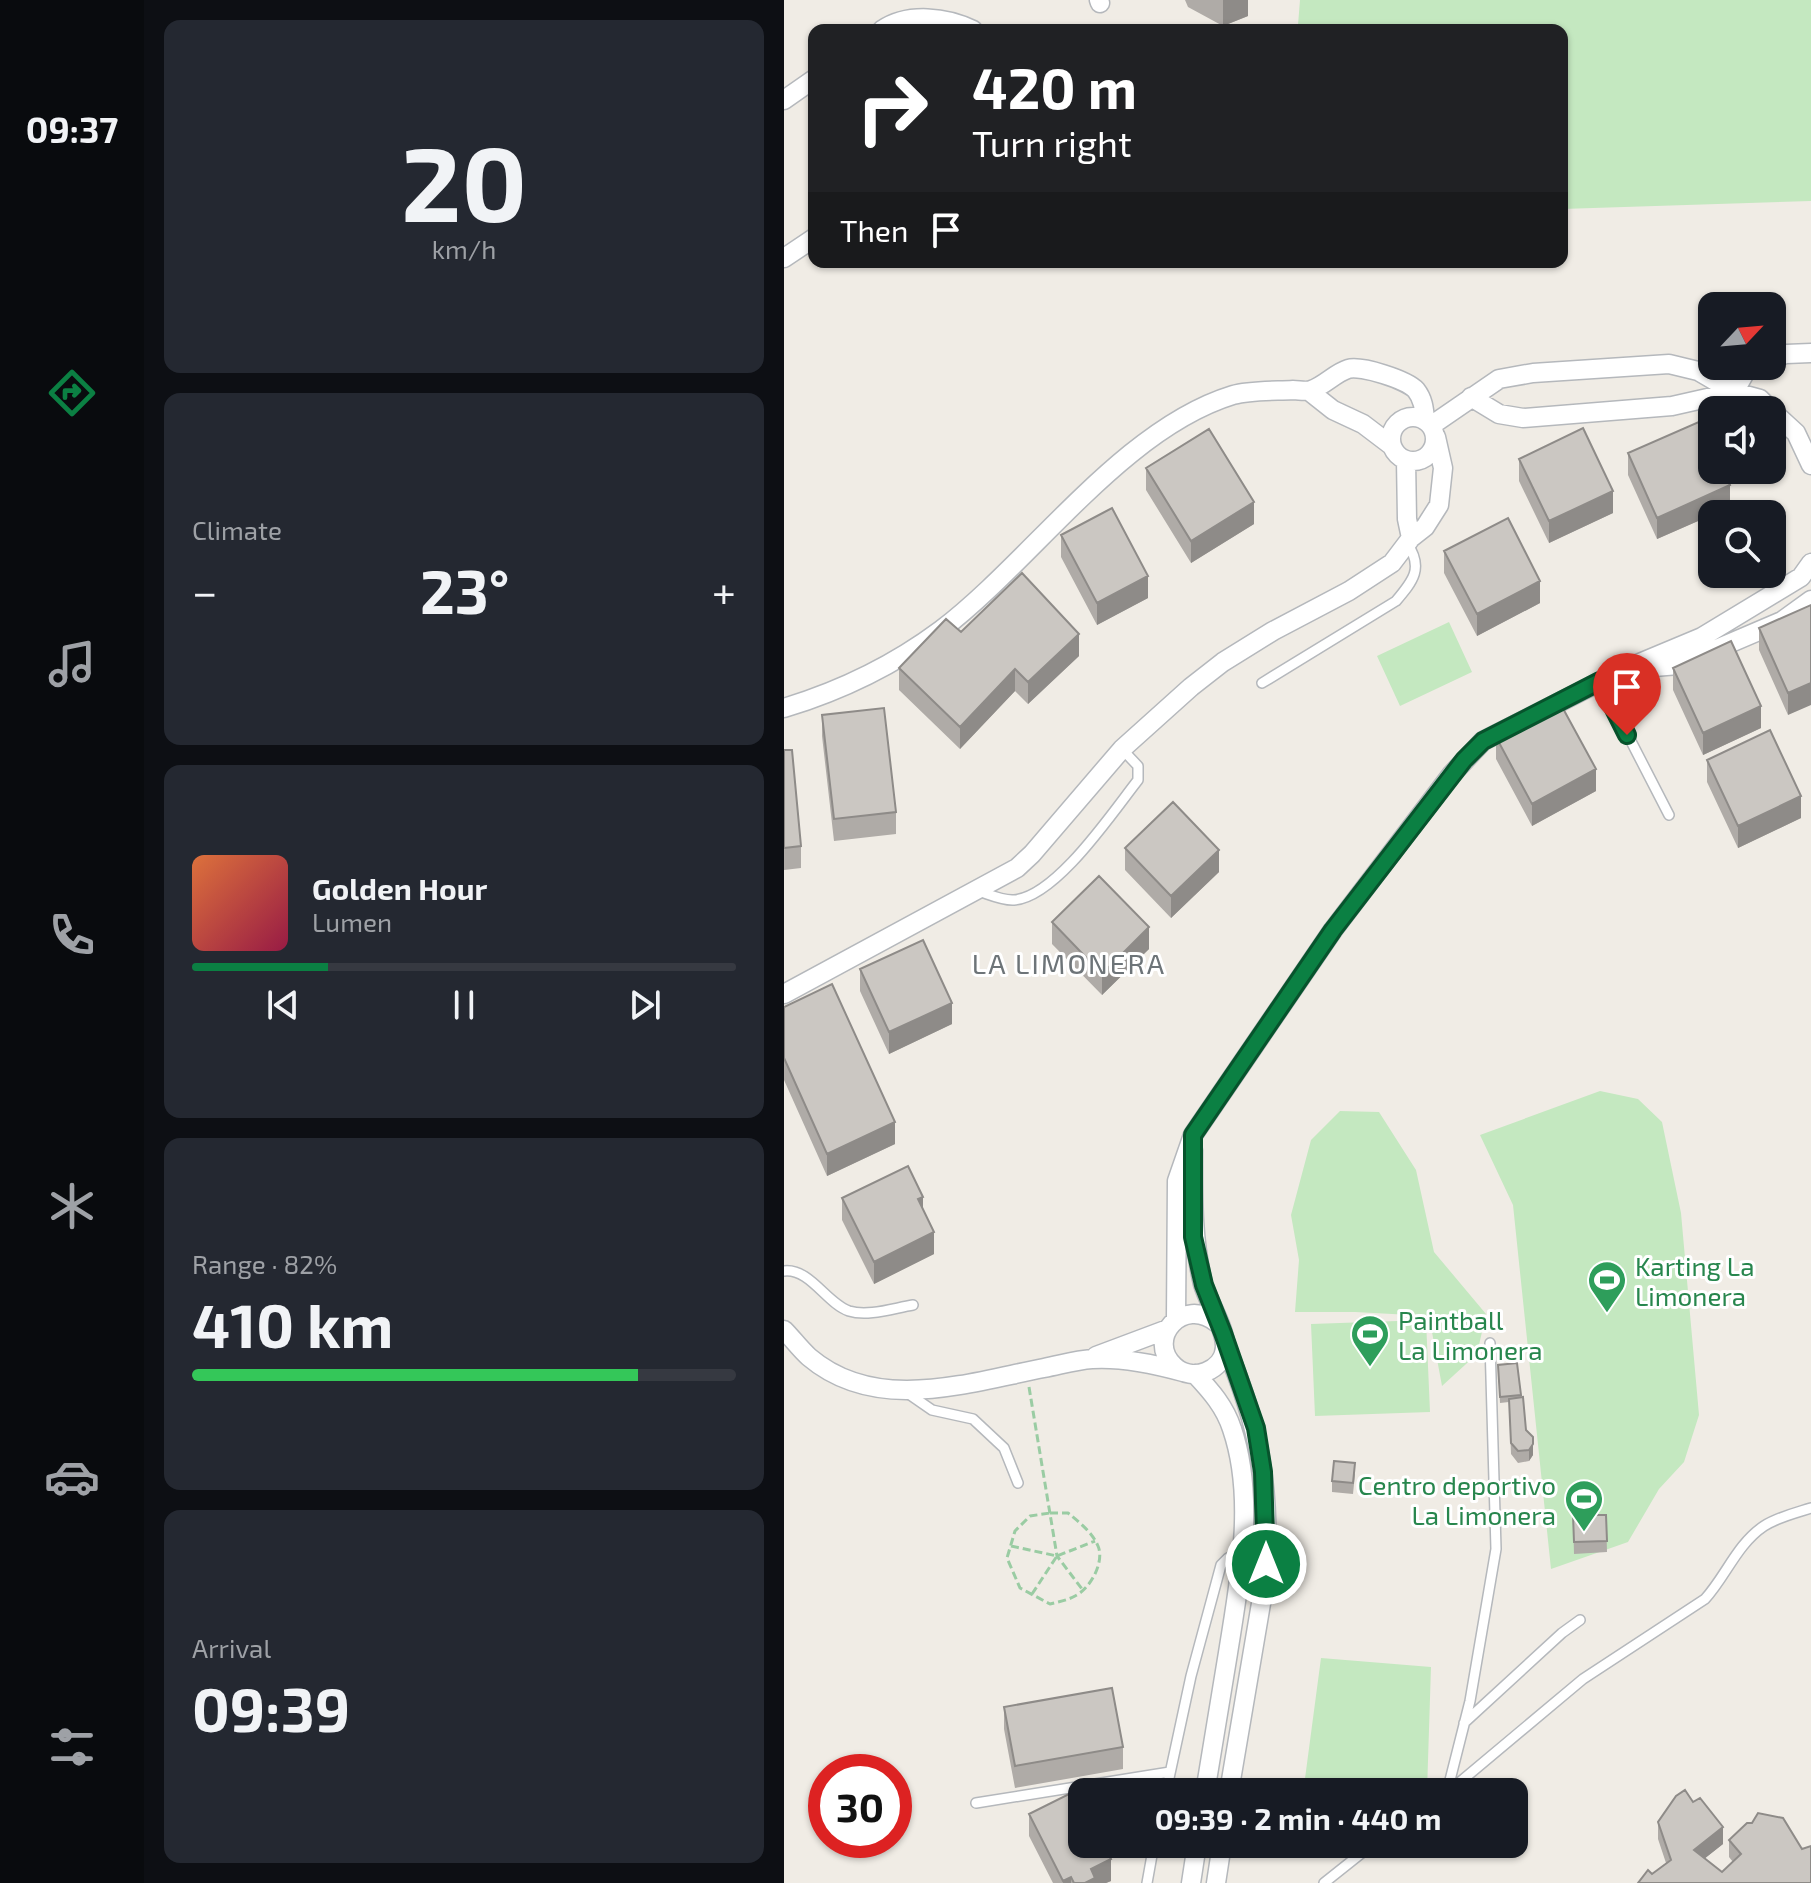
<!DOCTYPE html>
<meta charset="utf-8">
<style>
:root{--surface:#171b24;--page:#242831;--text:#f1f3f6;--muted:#9ea1a6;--line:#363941;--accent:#0b8043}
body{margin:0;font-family:"Exo 2",sans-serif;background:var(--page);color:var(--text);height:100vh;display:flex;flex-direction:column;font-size:30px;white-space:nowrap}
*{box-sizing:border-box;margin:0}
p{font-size:26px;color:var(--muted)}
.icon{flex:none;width:44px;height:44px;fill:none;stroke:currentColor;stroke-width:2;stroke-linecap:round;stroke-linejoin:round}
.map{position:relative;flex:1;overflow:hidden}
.panel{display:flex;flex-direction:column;gap:20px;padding:20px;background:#0d0f14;width:640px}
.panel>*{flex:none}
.guide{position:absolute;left:24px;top:24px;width:760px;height:244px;border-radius:16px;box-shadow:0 2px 6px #0004;background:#202124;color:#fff;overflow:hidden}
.needle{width:52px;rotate:64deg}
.buttons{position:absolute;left:914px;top:292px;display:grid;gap:16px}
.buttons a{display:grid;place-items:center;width:88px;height:88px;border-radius:16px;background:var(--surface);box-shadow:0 2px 6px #0004;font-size:40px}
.speed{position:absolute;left:24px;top:1754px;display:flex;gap:16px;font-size:40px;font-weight:700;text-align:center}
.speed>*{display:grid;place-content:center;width:104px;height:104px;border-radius:50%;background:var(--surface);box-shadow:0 2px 6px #0004;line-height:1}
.speed .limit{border:12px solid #d22;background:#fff;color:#111}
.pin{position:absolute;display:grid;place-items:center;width:68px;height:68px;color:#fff;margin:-82px -34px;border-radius:50% 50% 50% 0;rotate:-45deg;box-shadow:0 0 8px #0007}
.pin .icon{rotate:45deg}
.me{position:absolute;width:88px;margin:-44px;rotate:0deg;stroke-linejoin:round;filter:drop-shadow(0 0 6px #0008)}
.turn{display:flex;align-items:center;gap:28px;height:168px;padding:0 32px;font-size:36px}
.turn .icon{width:104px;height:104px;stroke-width:2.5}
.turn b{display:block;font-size:56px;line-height:68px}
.then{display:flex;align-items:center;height:76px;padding:0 32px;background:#0003;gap:16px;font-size:30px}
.big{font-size:60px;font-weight:700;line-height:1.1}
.panel .card{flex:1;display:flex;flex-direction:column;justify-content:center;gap:12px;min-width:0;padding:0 28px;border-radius:16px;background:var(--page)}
.panel .dial{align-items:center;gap:0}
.dial b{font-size:104px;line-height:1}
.song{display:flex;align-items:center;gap:24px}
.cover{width:96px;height:96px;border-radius:12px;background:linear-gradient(135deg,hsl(20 70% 55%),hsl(340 70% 35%))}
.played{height:8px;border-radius:4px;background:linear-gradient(90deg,var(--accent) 25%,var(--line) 25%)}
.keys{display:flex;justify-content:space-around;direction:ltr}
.heat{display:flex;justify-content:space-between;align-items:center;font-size:44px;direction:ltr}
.charge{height:12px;border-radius:6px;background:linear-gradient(90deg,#34c759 82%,var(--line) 0)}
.trip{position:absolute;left:284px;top:1778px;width:460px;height:80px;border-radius:16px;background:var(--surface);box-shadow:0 2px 6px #0004;font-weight:700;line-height:80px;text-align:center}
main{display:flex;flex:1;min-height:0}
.menu{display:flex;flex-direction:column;width:144px;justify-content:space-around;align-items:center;background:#090b0e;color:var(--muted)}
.menu .icon{width:56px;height:56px}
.menu .current{color:var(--accent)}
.menu b{font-size:36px;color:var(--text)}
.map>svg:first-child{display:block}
.green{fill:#c4e8c0}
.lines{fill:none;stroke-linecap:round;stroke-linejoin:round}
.service-casing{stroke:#b5b8bc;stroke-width:12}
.minor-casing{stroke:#b5b8bc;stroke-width:21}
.path{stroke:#9acca3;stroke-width:3;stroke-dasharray:8 4;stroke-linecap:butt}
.service{stroke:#fff;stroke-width:9}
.minor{stroke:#fff;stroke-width:18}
.wall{fill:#afaba7}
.shaded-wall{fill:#8e8b88}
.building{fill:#cbc7c2;stroke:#8e8b88;stroke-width:2}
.route-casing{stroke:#07532c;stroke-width:20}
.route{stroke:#0b8043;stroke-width:14}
.labels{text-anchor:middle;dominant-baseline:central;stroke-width:6;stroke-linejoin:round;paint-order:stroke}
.leisure-label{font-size:26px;fill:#27864d;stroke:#fff;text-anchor:start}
.neighbourhood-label{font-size:28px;letter-spacing:2px;fill:#6d7478;stroke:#fff}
</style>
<main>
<nav class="menu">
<b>09:37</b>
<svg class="icon current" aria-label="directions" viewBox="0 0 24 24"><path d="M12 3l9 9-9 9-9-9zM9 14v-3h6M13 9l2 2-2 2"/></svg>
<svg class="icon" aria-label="music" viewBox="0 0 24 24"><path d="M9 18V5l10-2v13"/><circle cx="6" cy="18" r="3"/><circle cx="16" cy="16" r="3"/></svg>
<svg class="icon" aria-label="phone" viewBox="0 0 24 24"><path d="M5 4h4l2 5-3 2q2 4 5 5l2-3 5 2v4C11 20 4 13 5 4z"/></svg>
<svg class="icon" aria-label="climate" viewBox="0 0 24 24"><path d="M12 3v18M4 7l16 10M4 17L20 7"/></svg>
<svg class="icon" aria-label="car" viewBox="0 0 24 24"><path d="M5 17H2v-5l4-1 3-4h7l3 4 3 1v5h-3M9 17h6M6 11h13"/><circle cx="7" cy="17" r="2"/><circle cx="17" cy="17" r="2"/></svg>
<svg class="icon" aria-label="filters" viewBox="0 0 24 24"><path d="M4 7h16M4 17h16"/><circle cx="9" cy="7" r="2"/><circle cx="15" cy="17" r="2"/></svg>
</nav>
<section class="panel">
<div class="card dial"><b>20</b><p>km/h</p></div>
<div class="card"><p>Climate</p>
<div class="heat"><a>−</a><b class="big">23°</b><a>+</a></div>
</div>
<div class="card">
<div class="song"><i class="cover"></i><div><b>Golden Hour</b><p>Lumen</p></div></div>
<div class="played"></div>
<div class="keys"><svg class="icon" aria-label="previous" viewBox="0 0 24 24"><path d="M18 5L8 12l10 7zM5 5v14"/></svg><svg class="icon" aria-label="pause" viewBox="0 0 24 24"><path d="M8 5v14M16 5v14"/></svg><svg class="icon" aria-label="next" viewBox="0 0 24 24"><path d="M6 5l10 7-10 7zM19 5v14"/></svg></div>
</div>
<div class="card"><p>Range · 82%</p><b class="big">410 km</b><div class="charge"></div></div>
<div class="card"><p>Arrival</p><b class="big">09:39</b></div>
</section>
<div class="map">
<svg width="1027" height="1883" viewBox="0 0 1027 1883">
<rect width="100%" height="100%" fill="#f0ece5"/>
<!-- green -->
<path class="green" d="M516 0H1027V201L778 209V30H508L514 25Z
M665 622 688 672 616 706 593 656Z
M816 1091 854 1099 878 1122 897 1213 915 1415 900 1462 875 1489 844 1542 767 1569 729 1205 696 1135Z
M556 1111 595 1112 632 1170 650 1252 702 1314 693 1354 658 1386 645 1316 571 1312H511L515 1260 507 1215 527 1140Z
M642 1320 646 1412 531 1416 527 1324Z
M537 1658 647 1667 643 1792 520 1786Z"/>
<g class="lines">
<!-- service casing -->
<g class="service-casing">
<path id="service" d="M816 681 885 815
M478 683 612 601C629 581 640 568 623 543
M194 891C204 894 219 901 230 900 272 897 328 813 354 780V766L338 749
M0 1271C26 1268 42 1303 65 1311 84 1317 110 1308 129 1305
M122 1392 148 1410 189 1419 220 1448 234 1483
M680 1723 778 1633 796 1620
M382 1792 407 1676 437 1565 444 1558 458 1551
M663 1792 686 1701 712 1549 706 1343
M664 1792 799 1679 921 1599C942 1576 953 1544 980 1526 994 1517 1011 1513 1027 1508
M192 1803 386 1772
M363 1883 370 1844
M540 1883 589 1844"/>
</g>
<!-- minor casing -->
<g class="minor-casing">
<path id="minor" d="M315 0 316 3
M98 30C124 12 163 17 189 30
M0 100 30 79
M0 258 30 238
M988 358 1002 354 1027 353
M525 391 549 410 579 424 608 446
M687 397 715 414 739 418 888 406 950 392 965 366
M988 411 1012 433 1027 465
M607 439a22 22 0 1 1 44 0a22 22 0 1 1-44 0Z
M648 425 715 379 749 373 885 364 914 371 950 392 976 399 987 410
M622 460 623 519 627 538
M857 668 895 665 998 621 1027 600
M0 708C56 691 110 665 157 630 249 560 338 429 449 395 466 390 491 391 509 390 515 390 522 392 527 390 540 386 551 373 564 369 577 365 623 380 632 390 639 399 640 408 641 419
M0 994 233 868 248 854 338 749 407 687 439 662 489 631 565 591 608 563 627 538 641 527 655 505 659 468 652 437
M409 1150C409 1196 408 1238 419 1284 424 1302 442 1329 441 1347 440 1371 408 1383 390 1366 361 1339 399 1295 433 1323
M392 1319 393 1181 409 1135 549 930 667 775 699 741 839 670 918 637 1017 577 1027 563
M0 1330C8 1338 16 1349 25 1357 92 1414 183 1383 260 1368 276 1365 292 1360 308 1359 338 1357 370 1364 399 1372
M441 1345C476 1426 487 1492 481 1580L445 1792
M312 1356 384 1329
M411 1374C427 1391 441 1407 448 1429 472 1499 455 1583 444 1653 436 1700 429 1746 421 1792
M407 1883 413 1844
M432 1883 438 1844"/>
</g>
<!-- path -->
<path class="path" d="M245 1387 273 1556 298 1589
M266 1513H284C295 1522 308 1532 314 1546 321 1562 306 1589 291 1596 284 1600 274 1602 266 1604L236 1588 223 1558 231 1531 246 1516Z
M227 1546 273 1556 311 1541
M248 1594 273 1556"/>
<!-- service -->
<use href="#service" class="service"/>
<!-- minor -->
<use href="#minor" class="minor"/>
</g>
<!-- wall -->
<path class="wall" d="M401 0H464V16L439 26 404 7Z
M844 453 946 507 873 539 844 475Z
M735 459 829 513 765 543 735 481Z
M362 468 470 524 407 563 362 490Z
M277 535 364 598 313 625 277 557Z
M660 551 756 603 693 636 660 573Z
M1027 605 1004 715 975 650V628Z
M177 632 295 656 244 704 231 691 176 749 115 690V668Z
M889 668 977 728 919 755 889 690Z
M38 715 112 812V834L50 841 38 736Z
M712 737 812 791 748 826 712 759Z
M0 750 17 846V868L0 870Z
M923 760 1017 818 954 848 923 782Z
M341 848 435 872 387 918 341 870Z
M268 922 365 949 318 995 268 944Z
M76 969 168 1024 105 1054 76 991Z
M0 1007 111 1144 43 1176 0 1080Z
M58 1198 139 1210 150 1254 90 1284 58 1220Z
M733 1363 737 1397 742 1430 749 1455 745 1461 734 1463 727 1454 725 1402 716 1403 714 1365Z
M571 1474 569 1494 548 1492V1481Z
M789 1515H822L823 1552 790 1554Z
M220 1707 339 1747V1769L231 1788 220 1729Z
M909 1802 939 1844 921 1858 938 1872 949 1862 945 1857V1840L1027 1883 868 1874 882 1863 874 1839V1822Z
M245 1814 327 1881 322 1883H269L245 1836Z"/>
<!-- shaded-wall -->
<path class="shaded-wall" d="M439 0H464V16L439 26Z
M946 485V507L873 539V518Z
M829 491V513L765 543V521Z
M470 502V524L407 563V541Z
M364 576V598L313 625V603Z
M756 581V603L693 636V614Z
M295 634V656L244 704V682Z
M231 669V691L176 749V727Z
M1027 683V705L1004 715V693Z
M977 706V728L919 755V733Z
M812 769V791L748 826V804Z
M1017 796V818L954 848V826Z
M435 850V872L387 918V896Z
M365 927V949L318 995V974Z
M168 1003V1024L105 1054V1032Z
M111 1122V1144L43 1176V1154Z
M139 1197V1219L134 1199Z
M150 1232V1254L90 1284V1262Z
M749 1444V1455L745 1461V1450Z
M939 1827V1844L910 1867V1850Z
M327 1859V1881L322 1883H301L307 1869Z
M287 1877V1883H279V1881Z"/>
<!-- building -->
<path class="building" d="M917 421 928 445V470H939L946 485 873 518 844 453Z
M799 428 829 491 765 521 735 459Z
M425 429 470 502 407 541 362 468Z
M328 508 364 576 313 603 277 535Z
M724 518 756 581 693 614 660 551Z
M238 573 295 634 244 682 231 669 176 727 115 668 162 619 177 632Z
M1027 605V683L1004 693 975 628Z
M947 641 977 706 919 733 889 668Z
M776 703 812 769 748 804 712 737Z
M100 708 112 812 50 819 38 715Z
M986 730 1017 796 954 826 923 760Z
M0 750H8L17 846 0 848Z
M389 802 435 850 387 896 341 848Z
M315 876 365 927 318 974 268 922Z
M139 940 168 1003 105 1032 76 969Z
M48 984 111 1122 43 1154 0 1058V1007Z
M124 1166 139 1197 134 1199 150 1232 90 1262 58 1198Z
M733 1363 737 1395 716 1397 714 1365Z
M739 1397 742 1430 749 1437V1444L745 1450 734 1451 727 1443 725 1399Z
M550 1461 571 1463 569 1483 548 1481Z
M789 1515H822L823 1541 790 1542Z
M328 1688 339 1747 231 1766 220 1707Z
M901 1790 909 1802 916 1798 939 1827 910 1850 938 1872 957 1854 945 1840 963 1823H968L974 1813 999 1818 1018 1849 1027 1846V1883H854L864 1870 868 1874 887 1860 874 1822 892 1796Z
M291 1791 298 1803V1844H319L327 1859 307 1869 311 1878 301 1883H290L287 1877 279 1881 245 1814Z"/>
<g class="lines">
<!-- route casing -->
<g class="route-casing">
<path id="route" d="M482 1564 479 1472 472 1428 439 1333 420 1285 409 1237V1135L549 930 680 760 699 741 816 681 843 735"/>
</g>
<!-- route -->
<use href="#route" class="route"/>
</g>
<!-- icons -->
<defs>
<g id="stadium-pin" transform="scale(2)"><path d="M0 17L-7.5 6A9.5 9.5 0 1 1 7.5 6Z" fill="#2e9e5b" stroke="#fff"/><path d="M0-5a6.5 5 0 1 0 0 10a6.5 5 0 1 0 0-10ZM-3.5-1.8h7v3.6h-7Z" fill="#fff"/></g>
</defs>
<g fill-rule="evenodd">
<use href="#stadium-pin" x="823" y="1280"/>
<use href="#stadium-pin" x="586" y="1334"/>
<use href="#stadium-pin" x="800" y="1499"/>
</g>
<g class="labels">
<!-- leisure labels -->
<g class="leisure-label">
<text x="851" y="1265">Karting La<tspan x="851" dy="30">Limonera</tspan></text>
<text x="614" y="1319">Paintball<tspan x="614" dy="30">La Limonera</tspan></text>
<text x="772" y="1484" text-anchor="end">Centro deportivo<tspan x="772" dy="30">La Limonera</tspan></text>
</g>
<!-- neighbourhood labels -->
<g class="neighbourhood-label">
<text x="285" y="963">LA LIMONERA</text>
</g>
</g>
</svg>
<div class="buttons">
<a><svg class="needle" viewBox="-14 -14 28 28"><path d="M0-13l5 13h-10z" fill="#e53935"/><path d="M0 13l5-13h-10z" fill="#9ea1a6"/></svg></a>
<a><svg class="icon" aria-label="sound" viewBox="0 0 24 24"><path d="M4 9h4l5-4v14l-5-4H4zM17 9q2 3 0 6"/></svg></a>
<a><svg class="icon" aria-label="search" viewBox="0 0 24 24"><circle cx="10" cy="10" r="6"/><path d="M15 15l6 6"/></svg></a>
</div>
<div class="speed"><div class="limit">30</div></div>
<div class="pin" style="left:843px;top:735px;background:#d93025"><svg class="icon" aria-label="arrive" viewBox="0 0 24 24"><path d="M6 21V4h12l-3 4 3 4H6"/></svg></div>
<svg class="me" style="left:482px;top:1564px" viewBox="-20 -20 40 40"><circle r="17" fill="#0b8043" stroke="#fff" stroke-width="3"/><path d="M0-11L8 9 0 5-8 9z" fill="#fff"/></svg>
<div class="trip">09:39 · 2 min · 440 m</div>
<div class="guide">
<div class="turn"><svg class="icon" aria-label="right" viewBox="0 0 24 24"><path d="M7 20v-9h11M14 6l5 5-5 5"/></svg><div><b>420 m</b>Turn right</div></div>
<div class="then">Then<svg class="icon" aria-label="arrive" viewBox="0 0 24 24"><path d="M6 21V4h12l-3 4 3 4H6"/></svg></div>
</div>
</div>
</main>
